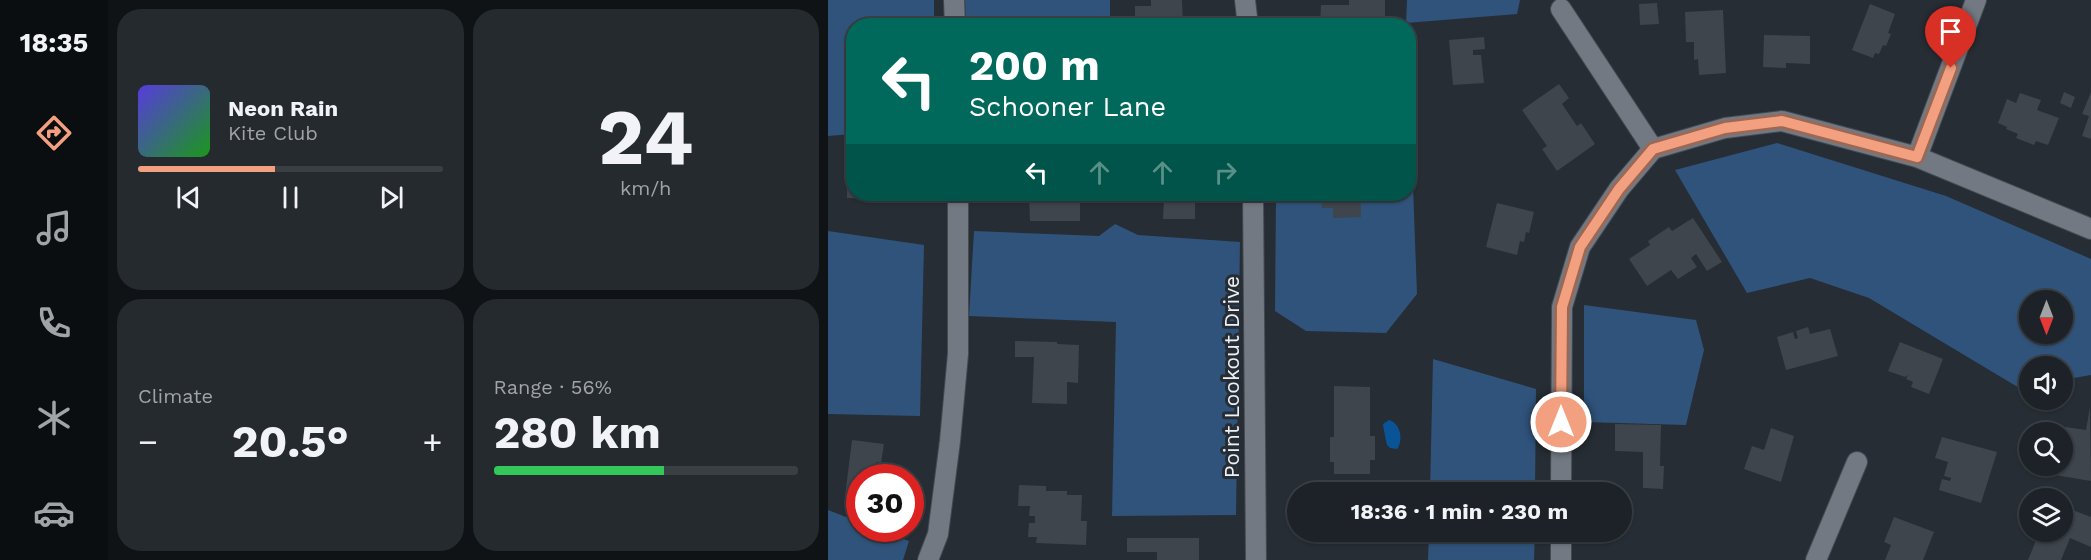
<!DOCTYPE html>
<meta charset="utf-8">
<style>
:root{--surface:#1c2227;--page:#252a2f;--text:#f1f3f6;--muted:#a0a4a7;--line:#3a3f44;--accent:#f2a080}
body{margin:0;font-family:"Work Sans",sans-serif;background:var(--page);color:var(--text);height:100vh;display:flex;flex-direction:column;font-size:22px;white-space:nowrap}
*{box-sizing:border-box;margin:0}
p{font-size:20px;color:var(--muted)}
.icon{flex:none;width:33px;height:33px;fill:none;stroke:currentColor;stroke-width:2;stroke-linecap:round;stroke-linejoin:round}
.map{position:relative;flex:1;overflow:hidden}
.side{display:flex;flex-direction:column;gap:9px;padding:9px;background:#0f1315;width:720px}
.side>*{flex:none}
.guide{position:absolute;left:18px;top:18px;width:570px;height:183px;border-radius:24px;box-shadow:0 2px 4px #0004,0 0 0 2px var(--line);background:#00695c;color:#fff;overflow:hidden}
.needle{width:39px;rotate:180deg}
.buttons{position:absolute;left:1191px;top:290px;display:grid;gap:12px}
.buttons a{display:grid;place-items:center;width:54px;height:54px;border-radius:50%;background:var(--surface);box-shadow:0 2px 4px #0004,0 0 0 2px var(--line);font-size:30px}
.speed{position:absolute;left:18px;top:464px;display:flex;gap:12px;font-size:30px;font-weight:700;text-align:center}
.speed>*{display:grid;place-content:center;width:78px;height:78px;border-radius:50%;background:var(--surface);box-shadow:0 2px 4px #0004,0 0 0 2px var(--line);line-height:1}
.speed .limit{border:9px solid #d22;background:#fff;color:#111}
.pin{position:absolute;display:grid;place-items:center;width:51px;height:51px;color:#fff;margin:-62px -26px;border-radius:50% 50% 50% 0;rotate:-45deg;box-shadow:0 0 6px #0007}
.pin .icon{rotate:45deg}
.me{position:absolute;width:66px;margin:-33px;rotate:0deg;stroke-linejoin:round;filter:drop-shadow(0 0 4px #0008)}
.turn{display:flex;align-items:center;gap:21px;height:126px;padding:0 24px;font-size:27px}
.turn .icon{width:78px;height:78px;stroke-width:2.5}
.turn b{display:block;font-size:42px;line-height:51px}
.lanes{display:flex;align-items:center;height:57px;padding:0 24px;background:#0003;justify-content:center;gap:30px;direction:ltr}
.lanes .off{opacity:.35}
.big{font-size:45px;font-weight:700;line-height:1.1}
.side .tile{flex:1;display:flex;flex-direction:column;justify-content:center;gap:9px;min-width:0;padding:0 21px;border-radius:24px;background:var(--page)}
.side .dial{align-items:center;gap:0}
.dial b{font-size:78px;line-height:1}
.song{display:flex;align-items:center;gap:18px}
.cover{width:72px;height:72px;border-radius:9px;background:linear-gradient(135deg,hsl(250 70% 55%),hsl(120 70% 35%))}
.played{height:6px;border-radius:3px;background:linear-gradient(90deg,var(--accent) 45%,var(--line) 45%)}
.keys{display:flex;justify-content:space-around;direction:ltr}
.heat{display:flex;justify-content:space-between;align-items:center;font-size:33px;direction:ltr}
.charge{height:9px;border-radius:4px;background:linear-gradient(90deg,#34c759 56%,var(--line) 0)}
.side .tiles{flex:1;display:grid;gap:9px;grid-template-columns:repeat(2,1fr)}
.trip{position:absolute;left:459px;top:482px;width:345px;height:60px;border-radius:30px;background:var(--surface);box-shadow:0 2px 4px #0004,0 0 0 2px var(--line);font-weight:700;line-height:60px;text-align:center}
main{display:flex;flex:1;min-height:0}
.dock{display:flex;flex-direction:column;width:108px;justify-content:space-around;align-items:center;background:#0b0e10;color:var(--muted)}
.dock .icon{width:42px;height:42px}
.dock .current{color:var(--accent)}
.dock b{font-size:27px;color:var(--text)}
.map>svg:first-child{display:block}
.green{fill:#30537b;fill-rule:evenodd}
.water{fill:#095496}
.building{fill:#3e454d}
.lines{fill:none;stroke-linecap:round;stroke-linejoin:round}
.street-casing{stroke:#444a50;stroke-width:22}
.street{stroke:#727983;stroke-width:20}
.route-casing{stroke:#9d6853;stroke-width:15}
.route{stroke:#f2a080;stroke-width:10}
.labels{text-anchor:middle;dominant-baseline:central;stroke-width:6;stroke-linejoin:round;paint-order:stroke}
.street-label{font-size:21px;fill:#edf1f6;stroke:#262d34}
</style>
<main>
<nav class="dock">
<b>18:35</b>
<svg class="icon current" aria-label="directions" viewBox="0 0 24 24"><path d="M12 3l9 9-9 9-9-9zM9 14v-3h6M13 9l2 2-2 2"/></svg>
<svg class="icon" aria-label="music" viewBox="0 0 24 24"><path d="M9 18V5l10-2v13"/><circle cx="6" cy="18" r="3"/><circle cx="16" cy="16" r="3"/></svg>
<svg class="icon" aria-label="phone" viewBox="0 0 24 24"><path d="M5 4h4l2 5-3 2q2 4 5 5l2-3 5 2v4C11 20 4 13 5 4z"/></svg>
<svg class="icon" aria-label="climate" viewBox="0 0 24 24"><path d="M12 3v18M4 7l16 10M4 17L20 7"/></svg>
<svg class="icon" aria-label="car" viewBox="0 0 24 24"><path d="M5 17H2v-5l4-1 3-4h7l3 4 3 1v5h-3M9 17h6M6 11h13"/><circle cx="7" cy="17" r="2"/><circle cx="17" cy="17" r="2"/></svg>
</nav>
<section class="side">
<div class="tiles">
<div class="tile">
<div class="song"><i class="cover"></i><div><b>Neon Rain</b><p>Kite Club</p></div></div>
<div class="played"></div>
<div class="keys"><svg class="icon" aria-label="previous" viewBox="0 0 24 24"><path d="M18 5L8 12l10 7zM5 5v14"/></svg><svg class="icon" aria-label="pause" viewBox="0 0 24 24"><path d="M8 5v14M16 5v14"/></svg><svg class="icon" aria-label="next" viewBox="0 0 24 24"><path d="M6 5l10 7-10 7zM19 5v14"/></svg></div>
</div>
<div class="tile dial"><b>24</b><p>km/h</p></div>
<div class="tile"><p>Climate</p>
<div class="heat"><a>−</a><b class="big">20.5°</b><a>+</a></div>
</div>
<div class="tile"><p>Range · 56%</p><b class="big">280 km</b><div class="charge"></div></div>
</div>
</section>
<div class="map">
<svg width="1263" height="560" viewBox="0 0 1263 560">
<rect width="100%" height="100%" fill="#262d34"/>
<!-- green -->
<path class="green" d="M0 0H106V25L26 26 25 134 0 136Z
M137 0H282V25H138Z
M579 0H692L689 14 578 23Z
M580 43H584V159L589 294 558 333 478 331 447 311 448 194H580Z
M949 143 1118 196 1263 259V375L1235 380 1234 366H1202L1201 387 1193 389 1041 298 982 278 919 293 847 170ZM1202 300H1234V333H1202Z
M287 224 310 235 412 242 408 515 284 516 288 322 141 316 146 231 271 236Z
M0 231 96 245 92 416 0 414Z
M756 305 868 320 876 350 858 425 756 422Z
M605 359 708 389 707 492H602Z
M0 510 31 522 32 528H46L81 541 75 560H0Z
M601 531H707L706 560H600Z"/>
<!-- water -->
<path class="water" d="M561 420C572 423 576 440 569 449L562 448 559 445C558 441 555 426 555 424Z"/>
<!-- building -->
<path class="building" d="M323 0H354L355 26H307V6H323Z
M521 0H557V26H492L493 5H521Z
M829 3 831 24 812 25 811 4Z
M1042 4 1067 14 1060 33 1063 34 1058 46 1055 45 1051 54 1047 53 1045 58 1024 50Z
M895 10 898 73 871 75 870 59 866 60V42H858L857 12Z
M936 35 982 36V64L958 63V68L935 67Z
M656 37 657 49 645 50V55H653L656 83 625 85 621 40Z
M731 84 741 98 734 104 749 126 753 123 767 144 729 171 714 149 719 146 694 110Z
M1236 92 1247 97 1243 108 1232 103Z
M1263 92V139L1254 136 1261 116 1254 114Z
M1192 93 1213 100 1209 110 1231 118 1220 145 1208 141 1206 145 1188 138 1190 134 1178 129 1179 127 1170 123 1179 99 1188 103Z
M19 173H26V194H68V199L19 198Z
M201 194H247L248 201H252V221H202Z
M330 194H367V219H335L336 198 330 197Z
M493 194H526V196H533V217L505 218V208H494Z
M669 203 706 212 701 233 698 232 696 242 692 241 689 255 658 247Z
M865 218 894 262 879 271 868 254 863 258 869 267 850 279 843 270 819 286 801 259 822 245 820 241 841 227 844 231Z
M980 327 982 334 1002 329 1010 356 958 370 949 337 965 332 967 339 970 338 968 331Z
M187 341 229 342V344L251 345 250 383 239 382V404L204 403 206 357H187Z
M1072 342 1115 359 1101 394 1083 387 1085 382 1078 379 1080 375 1077 377 1060 371Z
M506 386 542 387V436H547V460H542V474H506V462H502V437H506Z
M1262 407 1263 481 1209 472 1210 465H1234V432H1216L1217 424 1258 430Z
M787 424 833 425 832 466H836L835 489 815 488V452L787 451Z
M943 428 966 436 953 482 916 469 924 446 936 450Z
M1114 437 1169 452 1153 503 1111 490 1114 479 1122 481 1123 478 1116 476 1120 462 1107 458Z
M24 440 56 444 53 463 48 462 46 477H32V497L17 496Z
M550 484H576V492H550Z
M191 485 218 486V491H239V495H254L253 521H259L258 545 208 543 209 537H200L201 523H207V516H201L202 506H190Z
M1234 506 1263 517V547L1242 538 1233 560H1200L1212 531H1234Z
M1066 517 1106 532 1095 560H1057L1063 545 1056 542Z
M299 538H371V560H329V552H299Z"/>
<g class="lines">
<!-- street casing -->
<g class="street-casing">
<path id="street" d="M126 0 127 26
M417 0 420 26
M733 9 825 149
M1089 157 1148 0
M425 194 428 560
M733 492 734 307 752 247 791 189 825 149 897 128 954 121 1089 157 1263 229
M100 560 110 534 122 441 130 354V194
M733 560V531
M988 560 1029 462"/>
</g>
<!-- street -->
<use href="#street" class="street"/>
</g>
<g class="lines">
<!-- route casing -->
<g class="route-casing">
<path id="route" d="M733 422 734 307 752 247 791 189 825 149 897 128 954 121 1089 157 1123 68"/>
</g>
<!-- route -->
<use href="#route" class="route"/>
</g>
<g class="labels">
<!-- street labels -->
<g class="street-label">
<text transform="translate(403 377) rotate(-90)">Point Lookout Drive</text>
</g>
</g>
</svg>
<div class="buttons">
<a><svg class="needle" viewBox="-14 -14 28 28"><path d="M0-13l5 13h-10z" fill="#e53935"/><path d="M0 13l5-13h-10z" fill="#a0a4a7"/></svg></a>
<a><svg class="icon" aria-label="sound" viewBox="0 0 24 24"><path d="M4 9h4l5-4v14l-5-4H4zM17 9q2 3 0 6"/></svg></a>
<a><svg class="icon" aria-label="search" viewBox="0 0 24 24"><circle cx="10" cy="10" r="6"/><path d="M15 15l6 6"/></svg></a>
<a><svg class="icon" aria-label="layers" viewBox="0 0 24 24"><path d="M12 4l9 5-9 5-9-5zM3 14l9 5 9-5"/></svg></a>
</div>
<div class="speed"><div class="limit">30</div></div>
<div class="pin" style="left:1123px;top:68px;background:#d93025"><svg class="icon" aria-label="arrive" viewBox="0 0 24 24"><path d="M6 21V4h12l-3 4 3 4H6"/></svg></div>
<svg class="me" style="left:733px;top:422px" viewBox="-20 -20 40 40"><circle r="17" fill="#f2a080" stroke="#fff" stroke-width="3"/><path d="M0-11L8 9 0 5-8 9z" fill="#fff"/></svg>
<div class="trip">18:36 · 1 min · 230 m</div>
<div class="guide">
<div class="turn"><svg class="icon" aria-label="left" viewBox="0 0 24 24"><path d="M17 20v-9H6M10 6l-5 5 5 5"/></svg><div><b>200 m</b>Schooner Lane</div></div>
<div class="lanes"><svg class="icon" aria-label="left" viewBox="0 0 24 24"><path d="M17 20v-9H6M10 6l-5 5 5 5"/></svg><svg class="icon off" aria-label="ahead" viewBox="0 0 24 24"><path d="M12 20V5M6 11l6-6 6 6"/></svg><svg class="icon off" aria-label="ahead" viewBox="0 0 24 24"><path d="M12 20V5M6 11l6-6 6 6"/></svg><svg class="icon off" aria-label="right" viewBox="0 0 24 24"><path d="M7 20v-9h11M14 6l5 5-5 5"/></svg></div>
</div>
</div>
</main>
